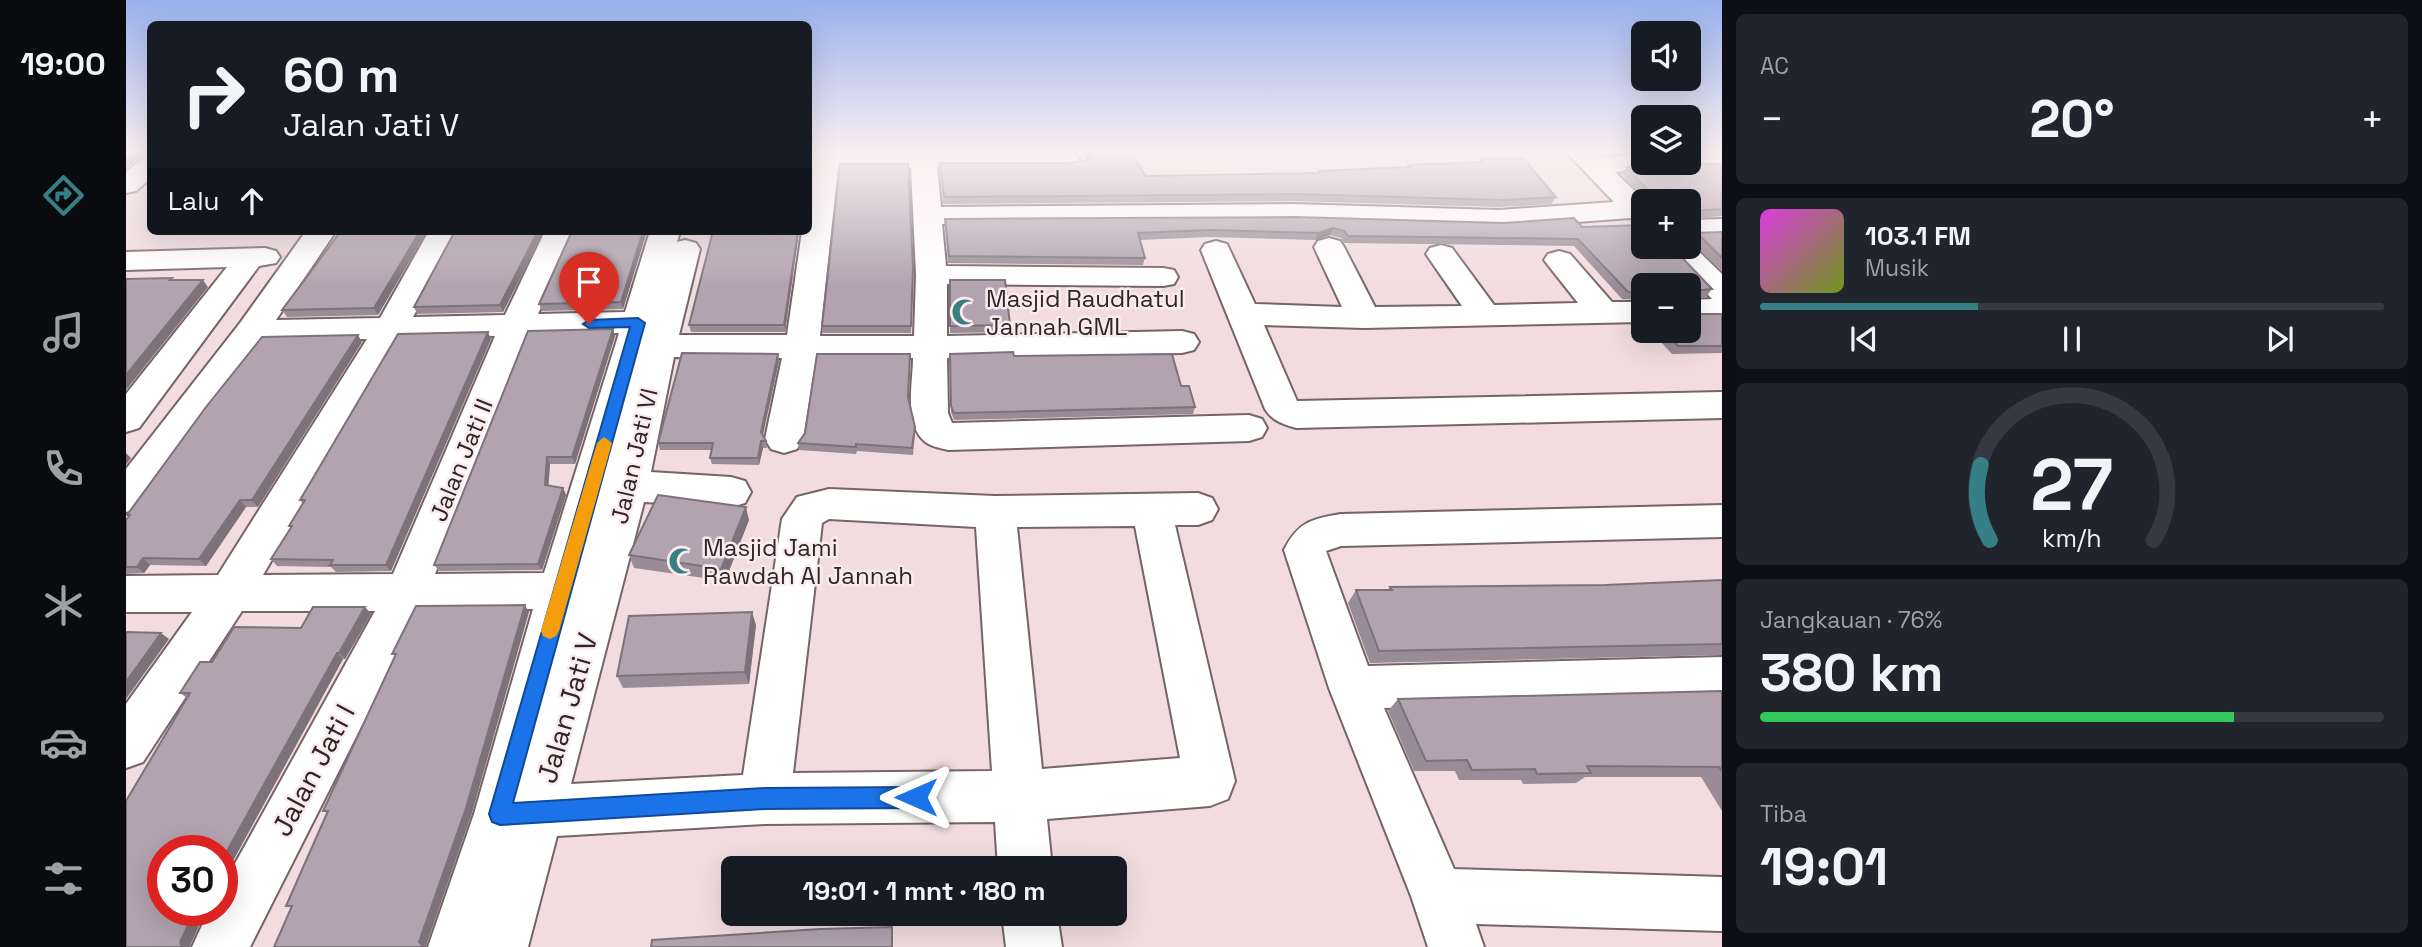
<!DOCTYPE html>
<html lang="id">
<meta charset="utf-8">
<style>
:root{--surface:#171b24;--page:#20242c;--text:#f1f3f6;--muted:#9ea1a6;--line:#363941;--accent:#367f85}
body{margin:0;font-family:"Space Grotesk",sans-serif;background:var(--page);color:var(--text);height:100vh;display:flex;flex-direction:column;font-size:26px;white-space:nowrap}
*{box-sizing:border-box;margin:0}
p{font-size:23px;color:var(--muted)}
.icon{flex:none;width:38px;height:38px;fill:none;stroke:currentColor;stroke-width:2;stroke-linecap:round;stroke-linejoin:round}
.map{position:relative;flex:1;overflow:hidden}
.panel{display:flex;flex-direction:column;gap:14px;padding:14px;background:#0d0f14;width:700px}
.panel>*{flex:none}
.banner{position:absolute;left:21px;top:21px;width:665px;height:214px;border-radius:10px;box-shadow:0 7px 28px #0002;background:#171b24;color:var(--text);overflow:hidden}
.controls{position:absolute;left:1505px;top:21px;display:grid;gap:14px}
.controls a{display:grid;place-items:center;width:70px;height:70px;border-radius:10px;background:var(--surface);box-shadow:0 7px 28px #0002;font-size:35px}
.speed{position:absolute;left:21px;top:835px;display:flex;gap:14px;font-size:35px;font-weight:700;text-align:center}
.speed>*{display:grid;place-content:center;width:91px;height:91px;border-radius:50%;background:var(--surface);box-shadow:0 7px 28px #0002;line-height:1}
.speed .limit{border:10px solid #d22;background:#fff;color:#111}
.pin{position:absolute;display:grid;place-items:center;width:60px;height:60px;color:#fff;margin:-72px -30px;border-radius:50% 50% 50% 0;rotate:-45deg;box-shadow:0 0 7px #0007}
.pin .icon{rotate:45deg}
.me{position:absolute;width:77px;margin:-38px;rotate:270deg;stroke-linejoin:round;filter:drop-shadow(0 0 5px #0008)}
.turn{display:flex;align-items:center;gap:24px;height:147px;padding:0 21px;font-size:32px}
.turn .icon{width:91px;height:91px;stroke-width:2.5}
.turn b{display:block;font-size:49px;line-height:60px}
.then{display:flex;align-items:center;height:66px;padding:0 21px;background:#0003;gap:14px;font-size:26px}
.big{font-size:52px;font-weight:700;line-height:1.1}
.panel .card{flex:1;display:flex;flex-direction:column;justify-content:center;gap:10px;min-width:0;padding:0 24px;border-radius:10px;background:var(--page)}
.panel .dial{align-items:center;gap:0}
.dial svg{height:182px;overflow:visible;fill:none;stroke:var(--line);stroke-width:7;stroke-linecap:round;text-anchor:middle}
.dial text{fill:var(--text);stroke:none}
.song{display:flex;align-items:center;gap:21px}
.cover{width:84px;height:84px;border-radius:10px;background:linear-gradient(135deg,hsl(300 70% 55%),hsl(80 70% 35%))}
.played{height:7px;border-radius:4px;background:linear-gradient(90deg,var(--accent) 35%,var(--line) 35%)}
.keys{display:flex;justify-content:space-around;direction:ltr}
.heat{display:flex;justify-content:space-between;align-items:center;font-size:38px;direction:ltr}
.charge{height:10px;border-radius:5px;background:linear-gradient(90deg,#34c759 76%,var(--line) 0)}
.trip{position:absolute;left:595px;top:856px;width:406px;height:70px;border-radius:10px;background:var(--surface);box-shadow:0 7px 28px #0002;font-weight:700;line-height:70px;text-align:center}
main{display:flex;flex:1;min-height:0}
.menu{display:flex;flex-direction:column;width:126px;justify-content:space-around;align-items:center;background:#090b0e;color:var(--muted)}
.menu .icon{width:49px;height:49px}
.menu .current{color:var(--accent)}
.menu b{font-size:32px;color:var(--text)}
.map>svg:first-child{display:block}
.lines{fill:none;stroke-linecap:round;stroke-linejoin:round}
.minor-casing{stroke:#766467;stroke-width:4}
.minor{fill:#fff;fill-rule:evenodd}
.wall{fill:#998c96}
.shaded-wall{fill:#7d727a}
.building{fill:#b2a3ae;stroke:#7d727a;stroke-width:2}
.route{fill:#1a73e8;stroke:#114b97;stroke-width:2}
.slow{fill:#f59e0b}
.labels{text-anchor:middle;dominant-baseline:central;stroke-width:5;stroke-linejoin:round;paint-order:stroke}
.poi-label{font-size:24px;fill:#2e2627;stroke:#fcebee;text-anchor:start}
.street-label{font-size:24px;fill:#2e2627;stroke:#fcebee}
.near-street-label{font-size:28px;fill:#2e2627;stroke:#fcebee}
</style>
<main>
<nav class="menu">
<b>19:00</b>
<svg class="icon current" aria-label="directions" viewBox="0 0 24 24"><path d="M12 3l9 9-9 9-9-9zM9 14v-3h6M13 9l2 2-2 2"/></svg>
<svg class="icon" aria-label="music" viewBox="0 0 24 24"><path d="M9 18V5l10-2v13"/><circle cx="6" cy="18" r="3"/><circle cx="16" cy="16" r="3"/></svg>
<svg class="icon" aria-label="phone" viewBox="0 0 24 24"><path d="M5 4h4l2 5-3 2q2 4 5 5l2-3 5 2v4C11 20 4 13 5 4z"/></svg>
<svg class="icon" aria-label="climate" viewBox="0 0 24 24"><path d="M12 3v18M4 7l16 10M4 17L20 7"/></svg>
<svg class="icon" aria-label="car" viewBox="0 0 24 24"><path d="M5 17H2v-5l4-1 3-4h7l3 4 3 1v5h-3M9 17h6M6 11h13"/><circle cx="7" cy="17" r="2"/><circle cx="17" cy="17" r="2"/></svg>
<svg class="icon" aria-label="filters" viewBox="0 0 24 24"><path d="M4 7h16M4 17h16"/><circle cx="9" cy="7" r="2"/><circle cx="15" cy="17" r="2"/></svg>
</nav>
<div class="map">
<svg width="1596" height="947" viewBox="0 0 1596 947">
<rect width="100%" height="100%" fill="#f2dce0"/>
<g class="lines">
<!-- minor casing -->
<g class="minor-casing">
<path id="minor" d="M682 153H949L953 159 949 165 940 167H811L815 207 1167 204 1373 210 1488 202 1441 153H1469L1473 157 1517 155V163H1530L1526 169 1489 172 1519 201 1517 224 1504 218 1373 228 1167 222 816 224 820 266 1037 268 1048 270 1052 277 1048 284 1037 286 821 284V336L1056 331 1068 334 1073 342 1068 350 1056 353 821 358 822 413 826 423 1123 415 1136 419 1141 428 1136 437 1123 441 822 450C815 448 807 447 801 443 777 427 787 382 787 358H690L677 439 671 449 658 453 645 449 639 439 656 358 548 357 525 472 605 477 619 481 625 492 619 503 605 507 518 502 445 784 617 775 656 519 671 497 703 489 869 496 1072 493 1086 498 1092 509 1086 520 1072 525H1049L1109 781 1102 799 1084 806 921 819 926 868H872L869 822 639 824 431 836 402 947H302L348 814 407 609 294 610 124 947H66L83 910H96V887L249 611H116L17 762 0 768V704L66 612H0V576L92 575 241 339 136 341 14 508 0 512V469L114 323 180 231H210L150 320 254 318 303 231H333L287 317 379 315 419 231H449L412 314 499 312 524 231H554L551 242 559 240 570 243 574 249 553 335H661L676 231H682L685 168H682ZM712 168H785L790 275 788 336H694ZM493 333 418 573 309 574 403 335ZM369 336 267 574 137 575 275 338ZM703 519 850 527 866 771 667 773 696 523ZM1009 526 1054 758 916 769 891 527Z
M1563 153H1596V169L1554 167 1551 163H1563Z
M24 158V179L10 191 0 193V172L15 160Z
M1596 219V237L1563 238V220Z
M1203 238 1214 241 1218 247 1249 307 1336 306 1300 254 1304 248 1315 245 1326 248 1368 305 1452 303 1418 260 1422 254 1433 251 1444 254 1486 302H1517V322L1238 328 1138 325 1171 401 1596 392V418L1170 428C1157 424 1146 421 1139 409L1075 250 1079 244 1090 241 1101 244 1129 304 1216 307 1188 247 1192 241Z
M1563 242 1596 274V319L1563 320V300L1586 299 1536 247H1563Z
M139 248 150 251 154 257 150 263 133 266 13 428 0 432V394L101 267 0 270V252Z
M1596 505V537L1215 546 1200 551 1242 666 1596 657V699L1258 708 1328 869 1596 877V931L1350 924 1358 947H1302L1285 896 1203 688 1158 550C1172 522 1185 519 1215 514Z
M876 914H931L936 947H880Z"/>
</g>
<!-- minor -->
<use href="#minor" class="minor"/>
</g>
<!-- wall -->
<path class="wall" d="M957 153H1005L1020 176 1192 173 1193 171 1281 167 1282 165 1353 162 1355 159 1430 197 1425 204 1373 207 1167 201 817 204 814 163H941L961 160Z
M1531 163 1596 164V216L1566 218V237L1563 241V201H1520L1496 174 1501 167 1530 165Z
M819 219 1456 227 1586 289 1580 297 1567 298V314H1596V353L1546 354 1525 331H1563L1517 285V300L1496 299 1448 246 1218 243 1215 238 1204 235 1189 240 1083 237 1014 240 1019 258 1017 265 822 263Z
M215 231H301L252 315 161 317 156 310Z
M329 231H418L377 312 291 314 288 307Z
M521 231 497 309 416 311 413 304Z
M587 231H673L659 332H565L563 325Z
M1596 232V271L1565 241 1571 233Z
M787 268 785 333H697L696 326Z
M824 280 884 325 883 332 824 333Z
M487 329 489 336 449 464H424L422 486 437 488 440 495 416 570 313 571 308 565Z
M365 339 265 571 210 572 205 567 151 566 145 559 165 528 163 526 177 504 174 500Z
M236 342 132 507H120L80 566 24 565 18 573 0 574V520L3 517 1 515Z
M824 354 888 356 1055 386 1069 407 1067 414 828 420 825 412Z
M653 361 637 435 640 441 641 448H637L633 465 586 464 584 458 585 450H534L532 443Z
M783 398 789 434 787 455 731 451 730 454 673 450 672 443Z
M623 520 599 581 508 568 503 555Z
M1596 580V655L1244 663 1222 603 1230 590H1262L1264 587 1479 585Z
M239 607 245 614 219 659H217L96 881V850H37L64 947H0L61 698 54 693 86 662 175 628Z
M630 625 623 684 497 688 491 676Z
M1596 691V811L1575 777H1459L1450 783 1397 784 1395 780H1333L1329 771H1288L1262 711 1272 699Z"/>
<!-- shaded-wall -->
<path class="shaded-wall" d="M6 153H22L23 155 13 158 0 169V158Z
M1207 228 1204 235 1189 240 1192 233Z
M294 231H301L252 315 248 308Z
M412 231H418L377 312 374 305Z
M517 231H521L497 309 495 302Z
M672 231H673L659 332 658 325Z
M77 280 82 287 0 390V375Z
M487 329 489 336 449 464 446 457Z
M362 332 365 339 265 571 260 565Z
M232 335 236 342 132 507 126 500Z
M652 354 653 361 636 438 635 432Z
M635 441 637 448 633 465 632 458Z
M0 453 5 458 0 465Z
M421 457 424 464 422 492 419 485Z
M437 488 440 495 416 570 412 564Z
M114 500 120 507 80 566 73 559Z
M620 507 623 520 599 581 595 569Z
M17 558 24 565 18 573 11 567Z
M399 605 403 612 346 813 300 946V947H296L293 942Z
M239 607 245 614 219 659 213 653Z
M626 612 630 625 623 684 619 672Z
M35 633 43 639 0 699V682Z
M211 653 217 659 96 881V860Z
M69 910H80L64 946V947H59L55 945 54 942Z"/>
<!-- building -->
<path class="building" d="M22 153H24V164H22Z
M962 153H1005L1020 176 1194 173 1193 171 1284 167 1282 165 1357 162 1355 159 1397 158 1430 197 1377 200 1170 194 818 197 814 163H941L966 160Z
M1532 163 1596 164V209L1567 211 1566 237H1563V201H1531L1501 167 1531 165Z
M714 164H782L787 268 785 326H696Z
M1170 217 1377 223 1448 218 1456 227 1517 225V247H1546L1586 289 1567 291V314H1596V346H1552L1538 331H1563V285H1517V293L1502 292 1452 239 1222 236 1218 231 1207 228 1192 233 1085 230 1012 233 1019 258 823 256 819 219Z
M215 231H294L248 308 156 310Z
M329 231H412L374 305 288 307Z
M446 231H517L495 302 413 304Z
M587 231H672L658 325H563Z
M1596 232V258L1571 233Z
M46 278 44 280H77L0 375V279Z
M824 280H879L884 325 824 326Z
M487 329 446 457H421L419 485 437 488 412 564 308 565 402 331Z
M362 332 260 565H204L207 560 145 559 166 526H163L179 500H174L272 334Z
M232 335 126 500H114L73 559 17 558 11 567H0V520L4 515H1L80 407 136 337Z
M887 352 888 356 1046 354 1055 386H1063L1069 407 828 413 825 406 824 354Z
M556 353 652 354 635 432 640 441H635L632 458H584L587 443H532Z
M691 354H784L782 397 789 427 786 448 730 444V447L672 443 679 433Z
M532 495 620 507 595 569 503 555Z
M1596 580V644L1253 651 1230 590H1266L1264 587 1479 585Z
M399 605 340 808 293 942 297 946 296 947H148L166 906H160L202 811H197L270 654H266L290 606Z
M187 607H239L213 653H211L96 860V850H37V910H69L54 942 55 945 61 946V947H0V801L64 693H54L74 662H86L108 627 175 628Z
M626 612 619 672 491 676 503 616Z
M0 632 35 633 0 682Z
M1596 691V771L1593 767 1461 766 1465 773 1411 774 1409 769 1346 770 1341 760 1300 761 1272 699Z
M766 927V947H525L526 940 694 929Z"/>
<!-- sky -->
<linearGradient id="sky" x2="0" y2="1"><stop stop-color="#9ab1ec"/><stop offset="0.53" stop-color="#f9eff1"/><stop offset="1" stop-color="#f9eff1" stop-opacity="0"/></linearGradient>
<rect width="1596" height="286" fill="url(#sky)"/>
<!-- route -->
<path class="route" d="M512 318 519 323 387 803 639 788 790 787 798 790 801 797 798 805 790 808 639 809 374 825 366 822 363 814 504 327 463 328 457 324 463 320Z"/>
<!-- slow -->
<path class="slow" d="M478 437 486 443 433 631 430 636 424 639 417 636 415 631 471 443Z"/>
<!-- icons -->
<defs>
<g id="mosque-bare" transform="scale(2.1)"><path d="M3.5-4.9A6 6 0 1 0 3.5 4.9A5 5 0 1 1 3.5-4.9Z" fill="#367f85" stroke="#fcebee" stroke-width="2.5" paint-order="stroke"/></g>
</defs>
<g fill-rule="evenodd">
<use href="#mosque-bare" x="839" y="312"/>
<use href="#mosque-bare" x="556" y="561"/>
</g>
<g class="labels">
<!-- poi labels -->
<g class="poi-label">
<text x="860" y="298">Masjid Raudhatul<tspan x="860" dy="28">Jannah GML</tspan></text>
<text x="577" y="547">Masjid Jami<tspan x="577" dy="28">Rawdah Al Jannah</tspan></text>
</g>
<!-- street labels -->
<g class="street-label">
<text transform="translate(508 456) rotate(-77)">Jalan Jati VI</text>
<text transform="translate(335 460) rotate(-68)">Jalan Jati II</text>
</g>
<!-- near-street labels -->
<g class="near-street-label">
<text transform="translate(441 708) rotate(-74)">Jalan Jati V</text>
<text transform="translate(187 770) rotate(-62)">Jalan Jati I</text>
</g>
</g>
</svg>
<div class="controls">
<a><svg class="icon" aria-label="sound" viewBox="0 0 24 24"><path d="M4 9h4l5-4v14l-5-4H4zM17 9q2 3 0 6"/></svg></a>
<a><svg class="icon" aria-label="layers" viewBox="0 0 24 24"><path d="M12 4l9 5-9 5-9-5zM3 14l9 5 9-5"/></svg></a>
<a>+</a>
<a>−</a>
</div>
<div class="speed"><div class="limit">30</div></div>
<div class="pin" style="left:463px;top:324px;background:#d93025"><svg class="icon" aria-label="arrive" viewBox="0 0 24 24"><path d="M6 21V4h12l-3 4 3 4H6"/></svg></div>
<svg class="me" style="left:790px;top:797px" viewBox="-20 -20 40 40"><path d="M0-17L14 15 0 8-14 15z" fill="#1a73e8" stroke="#fff" stroke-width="4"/></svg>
<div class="trip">19:01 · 1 mnt · 180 m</div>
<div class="banner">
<div class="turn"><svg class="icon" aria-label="right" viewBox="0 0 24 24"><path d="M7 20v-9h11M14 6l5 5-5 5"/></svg><div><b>60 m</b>Jalan Jati V</div></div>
<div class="then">Lalu<svg class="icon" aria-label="ahead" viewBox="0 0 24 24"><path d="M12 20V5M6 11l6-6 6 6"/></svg></div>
</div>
</div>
<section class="panel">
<div class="card"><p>AC</p>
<div class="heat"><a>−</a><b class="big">20°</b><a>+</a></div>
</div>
<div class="card">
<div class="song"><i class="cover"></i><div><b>103.1 FM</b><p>Musik</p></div></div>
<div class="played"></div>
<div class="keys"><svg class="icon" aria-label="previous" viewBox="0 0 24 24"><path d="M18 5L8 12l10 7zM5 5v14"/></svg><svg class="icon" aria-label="pause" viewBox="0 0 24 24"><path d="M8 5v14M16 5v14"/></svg><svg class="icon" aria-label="next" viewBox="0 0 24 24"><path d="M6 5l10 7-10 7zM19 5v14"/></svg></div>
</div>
<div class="card dial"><svg viewBox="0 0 100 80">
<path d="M14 69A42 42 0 1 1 86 69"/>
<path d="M14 69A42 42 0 0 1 10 36" stroke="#367f85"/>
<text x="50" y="56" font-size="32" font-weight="700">27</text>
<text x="50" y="72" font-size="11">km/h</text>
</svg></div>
<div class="card"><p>Jangkauan · 76%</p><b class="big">380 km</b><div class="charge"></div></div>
<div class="card"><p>Tiba</p><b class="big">19:01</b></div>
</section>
</main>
